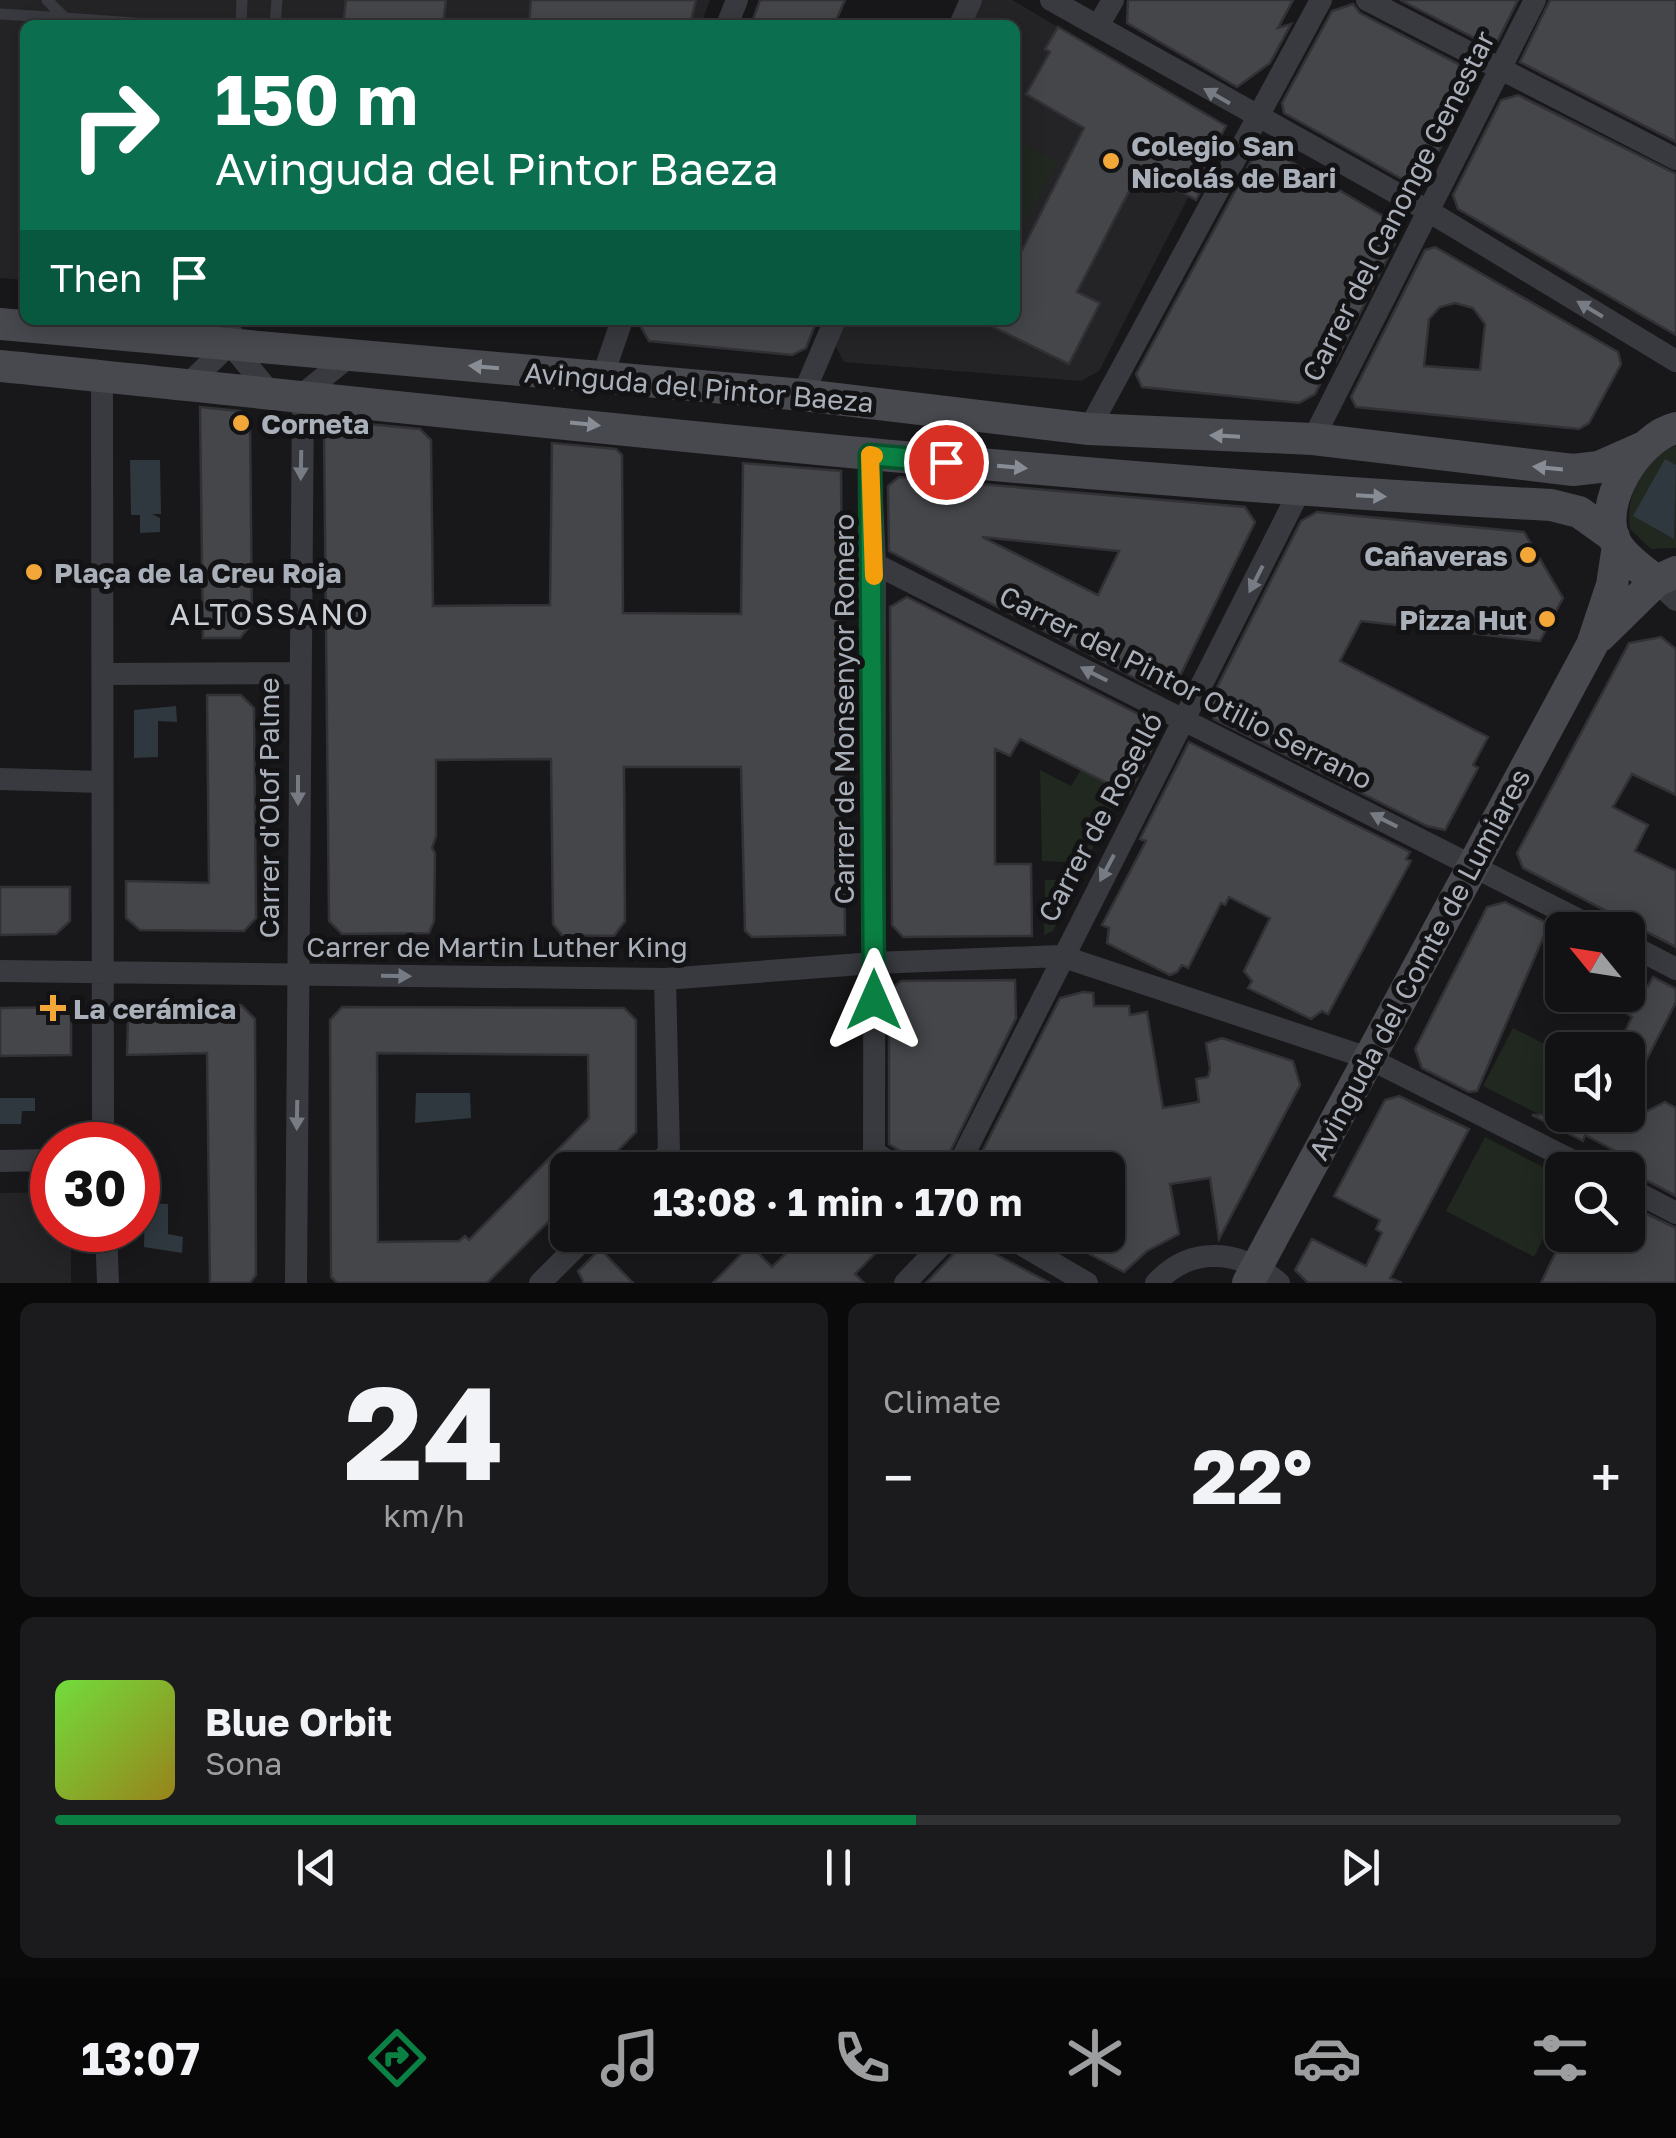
<!DOCTYPE html>
<meta charset="utf-8">
<style>
:root{--surface:#121214;--page:#1b1b1d;--text:#f1f3f6;--muted:#9c9ea0;--line:#313234;--accent:#0b8043}
body{margin:0;font-family:"Golos Text",sans-serif;background:var(--page);color:var(--text);height:100vh;display:flex;flex-direction:column;font-size:38px;white-space:nowrap}
*{box-sizing:border-box;margin:0}
p{font-size:32px;color:var(--muted)}
.icon{flex:none;width:55px;height:55px;fill:none;stroke:currentColor;stroke-width:2;stroke-linecap:round;stroke-linejoin:round}
.map{position:relative;height:1283px;overflow:hidden}
.sheet{display:flex;flex-direction:column;gap:20px;padding:20px;background:#0a0a0b;flex:1}
.sheet>*{flex:none}
.banner{position:absolute;left:20px;top:20px;width:1000px;height:305px;border-radius:15px;box-shadow:0 5px 25px #0003,0 0 0 2px var(--line);background:#0b6e4f;color:#fff;overflow:hidden}
.needle{width:65px;rotate:300deg}
.fabs{position:absolute;left:1545px;top:912px;display:grid;gap:20px}
.fabs a{display:grid;place-items:center;width:100px;height:100px;border-radius:15px;background:var(--surface);box-shadow:0 5px 25px #0003,0 0 0 2px var(--line);font-size:50px}
.speed{position:absolute;left:30px;top:1122px;display:flex;gap:20px;font-size:50px;font-weight:700;text-align:center}
.speed>*{display:grid;place-content:center;width:130px;height:130px;border-radius:50%;background:var(--surface);box-shadow:0 5px 25px #0003,0 0 0 2px var(--line);line-height:1}
.speed .limit{border:15px solid #d22;background:#fff;color:#111}
.pin{position:absolute;display:grid;place-items:center;width:85px;height:85px;color:#fff;margin:-42px;border:5px solid #fff;border-radius:50%;box-shadow:0 2px 10px #0007}
.me{position:absolute;width:110px;margin:-55px;rotate:0deg;stroke-linejoin:round;filter:drop-shadow(0 0 8px #0008)}
.turn{display:flex;align-items:center;gap:35px;height:210px;padding:0 30px;font-size:45px}
.turn .icon{width:130px;height:130px;stroke-width:2.5}
.turn b{display:block;font-size:70px;line-height:85px}
.then{display:flex;align-items:center;height:95px;padding:0 30px;background:#0003;gap:20px;font-size:38px}
.big{font-size:75px;font-weight:700;line-height:1.1}
.sheet .card{flex:1;display:flex;flex-direction:column;justify-content:center;gap:15px;min-width:0;padding:0 35px;border-radius:15px;background:var(--page)}
.sheet .dial{align-items:center;gap:0}
.dial b{font-size:130px;line-height:1}
.song{display:flex;align-items:center;gap:30px}
.cover{width:120px;height:120px;border-radius:15px;background:linear-gradient(135deg,hsl(100 70% 55%),hsl(50 70% 35%))}
.played{height:10px;border-radius:5px;background:linear-gradient(90deg,var(--accent) 55%,var(--line) 55%)}
.keys{display:flex;justify-content:space-around;direction:ltr}
.heat{display:flex;justify-content:space-between;align-items:center;font-size:55px;direction:ltr}
.sheet .tiles{flex:1;display:grid;gap:20px;grid-template-columns:1fr 1fr}
.card:last-child{grid-column:span 2}
.trip{position:absolute;left:550px;top:1152px;width:575px;height:100px;border-radius:15px;background:var(--surface);box-shadow:0 5px 25px #0003,0 0 0 2px var(--line);font-weight:700;line-height:100px;text-align:center}
.menu{display:flex;height:160px;justify-content:space-around;align-items:center;background:#070708;color:var(--muted)}
.menu .icon{width:70px;height:70px}
.menu .current{color:var(--accent)}
.menu b{font-size:45px;color:var(--text)}
.map>svg:first-child{display:block}
.built{fill:#242427}
.green{fill:#202820}
.water{fill:#2e383e}
.building{fill:#44464a;stroke:#323236;stroke-width:2.5;fill-rule:evenodd}
.lines{fill:none;stroke-linecap:round;stroke-linejoin:round}
.lane{stroke:#393a3f;stroke-width:11}
.street{stroke:#393a3f;stroke-width:22}
.secondary{stroke:#47494f;stroke-width:32}
.oneway{fill:#777b83}
.oneway2{fill:#878c95}
.route-casing{stroke:#07532c;stroke-width:25}
.route{stroke:#0b8043;stroke-width:18}
.slow{stroke:#f59e0b;stroke-width:18}
.poi-dot{fill:#f2a738;stroke:#131315;stroke-width:4}
.labels{text-anchor:middle;dominant-baseline:central;stroke-width:10;stroke-linejoin:round;paint-order:stroke}
.poi-label{font-size:28px;font-weight:bold;fill:#aab0ba;stroke:#131315;text-anchor:start}
.street-label{font-size:28px;fill:#aab0ba;stroke:#131315}
.neighbourhood-label{font-size:30px;letter-spacing:2.5px;fill:#cbcfd6;stroke:#131315}
</style>
<div class="map">
<svg width="1676" height="1283" viewBox="0 0 1676 1283">
<rect width="100%" height="100%" fill="#18181a"/>
<!-- built -->
<path class="built" d="M0 0H710L701 25H25V280L0 278Z
M980 0H1012L1225 126 1099 371 1081 381 844 362 835 345 846 320H1015V25H969Z
M52 1192V1230H71V1283H0V1193Z"/>
<!-- green -->
<path class="green" d="M1015 139 1057 162 1017 236 1015 234Z
M1676 446V548L1651 549 1630 529C1625 497 1642 455 1676 446Z
M1040 770 1071 786 1081 770 1123 791 1085 863 1042 861Z
M1045 880H1079L1053 931 1044 935Z
M1513 1028 1562 1053V1100L1552 1121 1483 1086Z
M1485 1137 1562 1177V1200L1534 1257 1446 1211Z"/>
<!-- water -->
<path class="water" d="M1665 459 1676 465 1674 539 1633 516Z
M130 460H160L161 514H152L160 518V532L140 533V515H131Z
M176 706 177 722 158 721V757L134 758V710Z
M416 1093H470L471 1118 415 1123Z
M0 1098H35V1111H22L21 1124H0Z
M145 1203 168 1204V1234L183 1237 182 1253 144 1247Z"/>
<!-- building -->
<path class="building" d="M346 0H446L443 25H343Z
M531 0H696L690 25H529Z
M760 0H845L834 25H751Z
M1128 0H1293L1278 28 1291 24 1270 63 1237 87 1127 23Z
M1400 0H1518L1494 48Z
M1550 0H1676V142L1520 62Z
M1353 4 1360 13 1458 64 1469 97 1422 180 1409 183 1284 113 1282 103 1332 11Z
M1058 27 1226 126 1203 169 1214 166 1196 200 1141 168 1077 292 1100 303 1069 364 979 320H1015V264L1084 128 1026 94 1050 52 1045 49Z
M1518 95 1676 174V335L1458 209 1453 195 1501 100Z
M1268 148 1388 219 1395 243 1336 361 1334 357 1315 394 1299 403 1142 387 1136 374 1256 152Z
M1435 247 1618 352 1621 364 1589 423 1579 429 1356 407 1351 397 1425 250ZM1455 303 1473 308 1485 324 1480 370 1424 366 1429 319 1440 307Z
M637 320H817L806 348 792 355 649 341Z
M200 407 240 411 250 421 252 623 240 638H203Z
M335 421 420 429 431 440 433 606 550 605 552 443 616 449 622 455 623 613 741 614 743 463 841 471 845 935 752 937 745 931 741 767H624L625 921 614 936 562 935 553 924 551 759 436 760V836L432 848 435 853 434 921 429 933 342 934 329 921 324 432Z
M899 477 1245 507 1255 522 1177 682 1156 689 889 551 888 486ZM982 537 1119 551 1098 595Z
M1317 512 1524 532 1563 598 1540 641 1361 621 1340 661 1488 737 1473 765 1478 768 1445 830 1427 826 1214 719 1209 703 1301 521Z
M907 597 1146 718 1153 747 1129 794 1020 739 1010 756 995 749V864H1031L1032 936 903 937 892 925 890 607Z
M1661 637 1676 649V795L1632 774 1613 807 1648 825 1635 851 1676 871V947L1523 868 1517 853 1629 643Z
M207 695H241L254 708 256 918 244 931 140 930 126 918V881L209 883Z
M1189 742 1410 852 1406 859 1411 861 1328 1014 1322 1011 1311 1019 1248 988 1252 981 1244 971 1270 918 1229 897 1225 905 1221 903 1188 968 1182 965 1177 972 1170 975 1107 943 1109 928 1102 925 1146 841 1140 839Z
M0 887H70V921L56 934 0 935Z
M1505 902 1549 924 1477 1091 1469 1092 1422 1068 1415 1049 1487 907Z
M1628 976 1648 986 1653 977 1676 989V1002L1628 1096V1050H1616L1632 1017 1600 995H1628Z
M1015 980 1016 1018 941 1170H930L889 1144V990L901 981Z
M1083 992 1093 993 1094 1006H1129L1130 1015 1147 1012 1163 1108 1199 1102 1196 1079 1208 1077 1210 1069 1206 1043 1222 1038 1293 1061 1300 1085 1219 1239 1210 1178 1170 1184 1179 1234 1147 1251 1124 1272 1053 1235H1108V1170H973L1060 998Z
M241 1005 255 1019 256 1275 250 1283H210L207 1053 127 1055 128 1020 140 1006Z
M63 1007 71 1015V1055L0 1056V1008Z
M342 1007 624 1008 636 1020V1132L599 1170H568V1202L487 1283H337L331 1277 330 1020ZM377 1053 588 1055 589 1118 469 1240 465 1236 459 1241 378 1242Z
M1399 1096 1469 1129 1390 1278 1402 1283H1308L1295 1270 1312 1239 1366 1266 1382 1233 1376 1229 1380 1220 1334 1196 1385 1100Z
M1665 1102 1676 1108V1196L1614 1163 1619 1153 1585 1135 1583 1141 1532 1115H1618L1610 1130Z
M1628 1205 1676 1228V1283H1541L1564 1235H1628Z
M805 1235H893L855 1274 864 1283H713L750 1245 772 1267Z
M978 1245 1050 1283H926L960 1247Z
M600 1249 633 1283H584L578 1271Z"/>
<g class="lines">
<!-- lane -->
<path class="lane" d="M47 0 65 18 162 25
M0 14 65 18
M241 25 242 0
M275 25 277 0"/>
<!-- street -->
<path class="street" d="M1051 0 1430 212 1676 361
M1367 0 1676 159
M727 25 737 0
M960 25 971 0
M1098 26 1113 0
M223 320 230 344 269 391
M102 376 103 1145
M602 378 622 320
M188 384 230 344 233 335
M803 395 835 320
M1089 429 1321 0
M1313 439 1535 0
M870 455 875 564 874 1152 901 1170
M875 564 1599 930
M1656 581 1676 600
M104 674 298 673
M0 779 102 782
M1628 944 1676 969
M0 971 665 979 874 963 1061 956 1368 1058 1591 1170
M0 1161 52 1160
M652 1170 669 1152 665 979
M956 1170 1299 492
M1628 1188 1676 1213
M106 1230 108 1283
M1005 1235 1087 1283
M296 1283 303 394 351 355
M540 1283 588 1235
M905 1283 951 1235
M1156 1283C1193 1243 1242 1251 1279 1283"/>
<!-- secondary -->
<path class="secondary" d="M0 324 803 395 1089 429 1313 439 1573 470 1599 467 1642 448
M0 366C516 418 1032 478 1551 505L1579 512 1614 537
M1656 581C1643 570 1624 558 1616 543 1595 504 1638 437 1676 428
M1600 636 1656 581 1676 572
M1248 1283 1592 645 1612 585 1618 546"/>
</g>
<!-- one-way arrows -->
<defs><path id="oneway-solid" d="M-6-.8H1V-3.2L6.5 0L1 3.2V.8H-6Z" transform="scale(2.5)"/></defs>
<g class="oneway">
<use href="#oneway-solid" transform="translate(1217 96) rotate(-150)"/>
<use href="#oneway-solid" transform="translate(1590 309) rotate(-149)"/>
<use href="#oneway-solid" transform="translate(301 465) rotate(91)"/>
<use href="#oneway-solid" transform="translate(1256 579) rotate(117)"/>
<use href="#oneway-solid" transform="translate(1094 674) rotate(-153)"/>
<use href="#oneway-solid" transform="translate(298 790) rotate(90)"/>
<use href="#oneway-solid" transform="translate(1384 820) rotate(-153)"/>
<use href="#oneway-solid" transform="translate(1107 868) rotate(118)"/>
<use href="#oneway-solid" transform="translate(396 976) rotate(1)"/>
<use href="#oneway-solid" transform="translate(297 1115) rotate(91)"/>
</g>
<g class="oneway2">
<use href="#oneway-solid" transform="translate(484 367) rotate(-175)"/>
<use href="#oneway-solid" transform="translate(585 424) rotate(6)"/>
<use href="#oneway-solid" transform="translate(1225 436) rotate(-177)"/>
<use href="#oneway-solid" transform="translate(1012 467) rotate(5)"/>
<use href="#oneway-solid" transform="translate(1548 468) rotate(-174)"/>
<use href="#oneway-solid" transform="translate(1371 496) rotate(3)"/>
</g>
<g class="lines">
<!-- route casing -->
<g class="route-casing">
<path id="route" d="M874 1000 870 455 946 462"/>
</g>
<!-- route -->
<use href="#route" class="route"/>
<!-- slow -->
<path class="slow" d="M874 456 870 455 874 576"/>
</g>
<!-- markers -->
<g class="poi-dot">
<circle cx="1111" cy="161" r="10"/>
<circle cx="241" cy="423" r="10"/>
<circle cx="1528" cy="555" r="10"/>
<circle cx="34" cy="572" r="10"/>
<circle cx="1547" cy="619" r="10"/>
<path d="M48 993h10v10h10v10h-10v10h-10v-10h-10v-10h10z"/>
</g>
<g class="labels">
<!-- poi labels -->
<g class="poi-label">
<text x="1131" y="145">Colegio San<tspan x="1131" dy="32">Nicolás de Bari</tspan></text>
<text x="261" y="423">Corneta</text>
<text x="1508" y="555" text-anchor="end">Cañaveras</text>
<text x="54" y="572">Plaça de la Creu Roja</text>
<text x="1527" y="619" text-anchor="end">Pizza Hut</text>
<text x="73" y="1008">La cerámica</text>
</g>
<!-- street labels -->
<g class="street-label">
<text transform="translate(1398 206) rotate(-63)">Carrer del Canonge Genestar</text>
<text transform="translate(699 387) rotate(5)">Avinguda del Pintor Baeza</text>
<text transform="translate(1186 687) rotate(27)">Carrer del Pintor Otilio Serrano</text>
<text transform="translate(843 709) rotate(-90)">Carrer de Monsenyor Romero</text>
<text transform="translate(268 808) rotate(-90)">Carrer d'Olof Palme</text>
<text transform="translate(1100 817) rotate(-62)">Carrer de Roselló</text>
<text x="497" y="946">Carrer de Martin Luther King</text>
<text transform="translate(1419 964) rotate(-62)">Avinguda del Comte de Lumiares</text>
</g>
<!-- neighbourhood labels -->
<g class="neighbourhood-label">
<text x="270" y="614">ALTOSSANO</text>
</g>
</g>
</svg>
<div class="fabs">
<a><svg class="needle" viewBox="-14 -14 28 28"><path d="M0-13l5 13h-10z" fill="#e53935"/><path d="M0 13l5-13h-10z" fill="#9c9ea0"/></svg></a>
<a><svg class="icon" aria-label="sound" viewBox="0 0 24 24"><path d="M4 9h4l5-4v14l-5-4H4zM17 9q2 3 0 6"/></svg></a>
<a><svg class="icon" aria-label="search" viewBox="0 0 24 24"><circle cx="10" cy="10" r="6"/><path d="M15 15l6 6"/></svg></a>
</div>
<div class="speed"><div class="limit">30</div></div>
<div class="pin" style="left:946px;top:462px;background:#d93025"><svg class="icon" aria-label="arrive" viewBox="0 0 24 24"><path d="M6 21V4h12l-3 4 3 4H6"/></svg></div>
<svg class="me" style="left:874px;top:1000px" viewBox="-20 -20 40 40"><path d="M0-17L14 15 0 8-14 15z" fill="#0b8043" stroke="#fff" stroke-width="4"/></svg>
<div class="trip">13:08 · 1 min · 170 m</div>
<div class="banner">
<div class="turn"><svg class="icon" aria-label="right" viewBox="0 0 24 24"><path d="M7 20v-9h11M14 6l5 5-5 5"/></svg><div><b>150 m</b>Avinguda del Pintor Baeza</div></div>
<div class="then">Then<svg class="icon" aria-label="arrive" viewBox="0 0 24 24"><path d="M6 21V4h12l-3 4 3 4H6"/></svg></div>
</div>
</div>
<section class="sheet">
<div class="tiles">
<div class="card dial"><b>24</b><p>km/h</p></div>
<div class="card"><p>Climate</p>
<div class="heat"><a>−</a><b class="big">22°</b><a>+</a></div>
</div>
<div class="card">
<div class="song"><i class="cover"></i><div><b>Blue Orbit</b><p>Sona</p></div></div>
<div class="played"></div>
<div class="keys"><svg class="icon" aria-label="previous" viewBox="0 0 24 24"><path d="M18 5L8 12l10 7zM5 5v14"/></svg><svg class="icon" aria-label="pause" viewBox="0 0 24 24"><path d="M8 5v14M16 5v14"/></svg><svg class="icon" aria-label="next" viewBox="0 0 24 24"><path d="M6 5l10 7-10 7zM19 5v14"/></svg></div>
</div>
</div>
</section>
<nav class="menu">
<b>13:07</b>
<svg class="icon current" aria-label="directions" viewBox="0 0 24 24"><path d="M12 3l9 9-9 9-9-9zM9 14v-3h6M13 9l2 2-2 2"/></svg>
<svg class="icon" aria-label="music" viewBox="0 0 24 24"><path d="M9 18V5l10-2v13"/><circle cx="6" cy="18" r="3"/><circle cx="16" cy="16" r="3"/></svg>
<svg class="icon" aria-label="phone" viewBox="0 0 24 24"><path d="M5 4h4l2 5-3 2q2 4 5 5l2-3 5 2v4C11 20 4 13 5 4z"/></svg>
<svg class="icon" aria-label="climate" viewBox="0 0 24 24"><path d="M12 3v18M4 7l16 10M4 17L20 7"/></svg>
<svg class="icon" aria-label="car" viewBox="0 0 24 24"><path d="M5 17H2v-5l4-1 3-4h7l3 4 3 1v5h-3M9 17h6M6 11h13"/><circle cx="7" cy="17" r="2"/><circle cx="17" cy="17" r="2"/></svg>
<svg class="icon" aria-label="filters" viewBox="0 0 24 24"><path d="M4 7h16M4 17h16"/><circle cx="9" cy="7" r="2"/><circle cx="15" cy="17" r="2"/></svg>
</nav>
